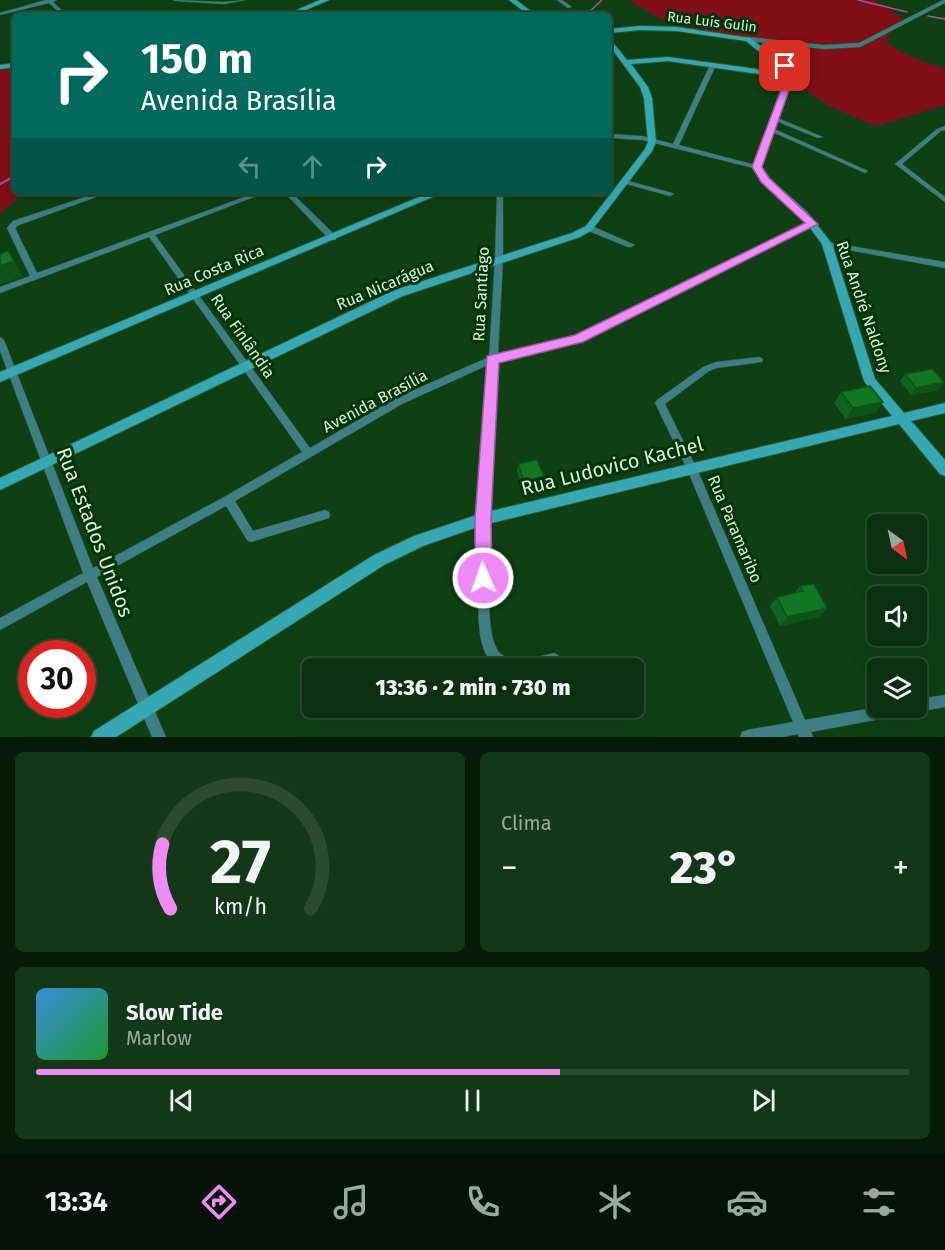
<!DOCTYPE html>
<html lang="pt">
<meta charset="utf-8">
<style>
:root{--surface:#0a300f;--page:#133818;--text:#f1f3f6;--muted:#99a99e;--line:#2a4b2f;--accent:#ef8bf6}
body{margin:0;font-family:"Fira Sans",sans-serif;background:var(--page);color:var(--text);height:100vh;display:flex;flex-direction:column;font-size:22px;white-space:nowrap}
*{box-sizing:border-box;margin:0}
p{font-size:20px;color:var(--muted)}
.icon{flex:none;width:33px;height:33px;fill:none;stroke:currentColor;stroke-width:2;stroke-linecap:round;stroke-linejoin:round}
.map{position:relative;height:737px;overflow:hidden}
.sheet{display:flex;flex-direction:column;gap:15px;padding:15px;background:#061a08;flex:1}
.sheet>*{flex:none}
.banner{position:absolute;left:12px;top:12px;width:600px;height:183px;border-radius:9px;box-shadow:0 6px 24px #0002,0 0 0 2px var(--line);background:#00695c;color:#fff;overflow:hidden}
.needle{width:39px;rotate:147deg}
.controls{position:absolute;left:867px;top:514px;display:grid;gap:12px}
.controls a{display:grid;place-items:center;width:60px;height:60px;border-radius:9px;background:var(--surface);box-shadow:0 6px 24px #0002,0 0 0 2px var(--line);font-size:30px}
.speed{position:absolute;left:18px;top:640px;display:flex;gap:12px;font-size:30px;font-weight:700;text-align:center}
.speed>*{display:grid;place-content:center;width:78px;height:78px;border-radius:50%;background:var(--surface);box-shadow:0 6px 24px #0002,0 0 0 2px var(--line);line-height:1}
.speed .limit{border:9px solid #d22;background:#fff;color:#111}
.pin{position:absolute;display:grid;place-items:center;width:51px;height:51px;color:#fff;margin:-26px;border-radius:12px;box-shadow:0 3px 9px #0006}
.me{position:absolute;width:66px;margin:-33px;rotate:358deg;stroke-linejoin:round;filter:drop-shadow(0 0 4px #0008)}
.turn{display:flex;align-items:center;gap:21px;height:126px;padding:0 30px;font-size:27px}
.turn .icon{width:78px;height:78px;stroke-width:2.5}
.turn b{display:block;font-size:42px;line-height:51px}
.lanes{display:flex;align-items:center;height:57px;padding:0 30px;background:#0003;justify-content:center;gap:30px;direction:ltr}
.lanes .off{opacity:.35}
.big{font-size:45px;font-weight:800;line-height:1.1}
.sheet .tile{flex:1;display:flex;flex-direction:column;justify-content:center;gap:9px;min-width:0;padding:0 21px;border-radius:9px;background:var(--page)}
.sheet .dial{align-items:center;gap:0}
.dial svg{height:156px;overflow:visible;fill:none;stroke:var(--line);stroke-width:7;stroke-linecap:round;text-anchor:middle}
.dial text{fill:var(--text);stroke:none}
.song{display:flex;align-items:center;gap:18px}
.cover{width:72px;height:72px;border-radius:9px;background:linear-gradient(135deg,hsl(210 70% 55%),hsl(130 70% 35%))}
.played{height:6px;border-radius:3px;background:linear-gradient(90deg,var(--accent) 60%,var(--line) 60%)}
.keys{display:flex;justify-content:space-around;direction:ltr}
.heat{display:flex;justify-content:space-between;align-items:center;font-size:33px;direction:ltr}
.sheet .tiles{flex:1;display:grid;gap:15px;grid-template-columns:1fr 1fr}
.tile:last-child{grid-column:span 2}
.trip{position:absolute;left:302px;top:658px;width:342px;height:60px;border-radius:9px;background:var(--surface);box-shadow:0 6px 24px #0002,0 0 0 2px var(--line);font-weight:800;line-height:60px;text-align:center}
.dock{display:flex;height:96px;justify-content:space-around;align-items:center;background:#041306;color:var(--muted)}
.dock .icon{width:42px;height:42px}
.dock .on{color:var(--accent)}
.dock b{font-size:27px;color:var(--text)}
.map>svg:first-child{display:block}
.green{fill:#810f17}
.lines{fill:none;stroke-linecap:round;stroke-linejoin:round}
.stream-far1{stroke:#a154a6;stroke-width:1.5}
.stream{stroke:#a154a6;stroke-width:2}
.street-casing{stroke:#2e5c33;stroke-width:1}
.secondary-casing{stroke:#2e5c33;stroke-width:2}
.street{fill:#3e7f85;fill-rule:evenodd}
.secondary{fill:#35a8b3;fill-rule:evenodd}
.wall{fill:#0f651d}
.shaded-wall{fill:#0d5318}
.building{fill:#127622;stroke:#0d5318;stroke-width:1.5}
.route{fill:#ef8bf6;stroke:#9b5aa0;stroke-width:1.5}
.labels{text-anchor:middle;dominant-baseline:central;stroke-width:6;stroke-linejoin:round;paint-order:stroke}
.far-street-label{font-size:14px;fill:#d7f1d7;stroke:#013508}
.street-label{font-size:16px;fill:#d7f1d7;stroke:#013508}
.near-street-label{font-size:20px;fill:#d7f1d7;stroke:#013508}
</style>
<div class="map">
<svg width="945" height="737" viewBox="0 0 945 737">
<rect width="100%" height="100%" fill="#0e4014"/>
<!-- green -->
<path class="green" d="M629 0H874L905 19 885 39C893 53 930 63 945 69V105L880 125 870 124 827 105 804 89 802 81 811 68V62C802 40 701 32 675 24 657 19 645 9 629 0Z
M15 66V192H25L0 214V67Z"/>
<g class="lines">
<!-- stream-far1 -->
<path class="stream-far1" d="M858 0 907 12
M586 15 602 0
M928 16 945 19"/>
<!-- stream -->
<path class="stream" d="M0 184 15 176"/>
<!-- street casing -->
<g class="street-casing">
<path id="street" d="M46 0H57L53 2 67 15H62L49 3 0 15V13Z
M173 0 224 2 246 0 224 4 175 1Z
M557 0H562L572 7 568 8Z
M943 0H945V3L860 47 824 49 748 41 745 39 748 37 824 45 859 43Z
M713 63 716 65 679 145 759 166V168L757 169 642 140 609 138V134L642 136 673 144 710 65Z
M771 117H775L823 137 818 138 771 119Z
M945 126V130L941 131 902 164 945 197V202L895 164 937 129Z
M768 128H772L868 171 865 173 863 172 768 130Z
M625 180 672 193 674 194 670 196 623 183V181Z
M100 192H110L19 225 15 228 37 273 258 192H267L155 235 310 448 396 398 489 357 495 259 497 192H534L531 194H503V259L498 354 576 336 809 222H815L816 224 581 341 497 361C493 440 485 520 489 599 490 614 489 635 497 649 500 655 508 658 515 662L554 653 558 655 560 659 558 663C542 670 501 675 489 659 478 644 479 620 478 602 474 523 483 443 488 365L402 404 235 501 253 531 325 510 329 512 330 515 329 518 251 542 247 540 226 506 97 577 166 737H152L87 582 0 630V618L83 573 0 351V337L4 340 93 568 224 497 302 452 149 237 0 293V287L30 276 7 228 13 221Z
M284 192H291L336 236V240H330Z
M586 226H592L635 245 631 247H628L586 230Z
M824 242H827L945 262V268L827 246H824Z
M759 357 762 358 763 360 762 362 717 368 709 371 665 404 697 469 805 720 878 707 916 708V699L945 695V707L916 712 912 711 907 714 811 732 813 737H799L798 734 783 737H740L742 732 747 730 793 722 687 469 655 403 657 400 703 367 716 362Z"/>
</g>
<!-- secondary casing -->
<g class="secondary-casing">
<path id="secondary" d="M320 0H329L294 15H285Z
M509 0H516L536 15H529Z
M640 26 677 27 750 38 793 71 794 76 761 167 769 178 808 213 832 244 875 379 904 413 945 403V413L911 421 945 460V476L940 474 899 424 483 525 423 546 384 565 116 737H91L94 731 374 555 414 536 483 513 892 416 864 381 822 244 802 217 762 182 753 167 786 78 668 61 631 64 648 87 652 98 656 142 652 151 592 230 580 237 403 296 0 490V478L395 290 572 233 586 226 645 149 648 142 644 98 640 87 609 45V38L627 60 668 57 786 73 746 41 677 31 640 30 609 33V29Z
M15 63V67L0 69V65Z
M431 192H444L0 382V372Z"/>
</g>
<!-- street -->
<use href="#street" class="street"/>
<!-- secondary -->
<use href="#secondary" class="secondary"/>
</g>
<!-- wall -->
<path class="wall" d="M905 374 939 390 911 395 900 381Z
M841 392 883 402 876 412 846 419 834 403Z
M518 464 544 476 543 483 523 489 517 471Z
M800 586 827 608 819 617 780 626 770 606 777 597 795 593Z"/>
<!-- shaded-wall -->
<path class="shaded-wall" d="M8 251 23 276 0 285V266Z
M944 382 939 390 911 395 916 388Z
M883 402 876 412 846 419 853 408Z
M544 476 543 483 523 489 524 482Z
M827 608 819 617 780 626 787 617Z"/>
<!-- building -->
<path class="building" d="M8 251 14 261 0 266V254Z
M932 369 944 382 916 388 905 374Z
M870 386 883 402 853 408 841 392Z
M537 460 544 476 524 482 518 464Z
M814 584 827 608 787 617 777 597 803 591 800 586Z"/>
<!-- route -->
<path class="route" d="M785 64H788L794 76 762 167 769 178 818 224 583 342 499 363 491 519 492 578 490 584 483 586 477 584 475 578V519L487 356 575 335 805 223 761 182 752 167 786 76 781 66Z"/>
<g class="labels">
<!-- far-street labels -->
<g class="far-street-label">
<text transform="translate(712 22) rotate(7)">Rua Luís Gulin</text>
</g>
<!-- street labels -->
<g class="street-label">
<text transform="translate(214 270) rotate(-23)">Rua Costa Rica</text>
<text transform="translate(385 285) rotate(-23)">Rua Nicarágua</text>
<text transform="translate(481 294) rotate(-87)">Rua Santiago</text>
<text transform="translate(864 307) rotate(71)">Rua André Naldony</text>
<text transform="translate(243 336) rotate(55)">Rua Finlândia</text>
<text transform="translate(375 401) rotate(-28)">Avenida Brasília</text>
<text transform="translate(735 529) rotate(67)">Rua Paramaribo</text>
</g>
<!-- near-street labels -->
<g class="near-street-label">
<text transform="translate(612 466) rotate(-14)">Rua Ludovico Kachel</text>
<text transform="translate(95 532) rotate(69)">Rua Estados Unidos</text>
</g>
</g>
</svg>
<div class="controls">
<a><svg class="needle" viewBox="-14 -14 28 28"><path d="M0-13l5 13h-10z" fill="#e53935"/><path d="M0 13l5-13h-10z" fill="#99a99e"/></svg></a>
<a><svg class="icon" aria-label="sound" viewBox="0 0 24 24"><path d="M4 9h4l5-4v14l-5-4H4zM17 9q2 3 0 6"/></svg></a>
<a><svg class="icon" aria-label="layers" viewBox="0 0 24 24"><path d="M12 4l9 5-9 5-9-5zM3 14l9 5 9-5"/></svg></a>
</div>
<div class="speed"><div class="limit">30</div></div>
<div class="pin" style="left:785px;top:66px;background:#d93025"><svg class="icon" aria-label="arrive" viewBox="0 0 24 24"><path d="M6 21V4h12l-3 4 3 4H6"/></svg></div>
<svg class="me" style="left:483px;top:578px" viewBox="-20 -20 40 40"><circle r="17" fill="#ef8bf6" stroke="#fff" stroke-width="3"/><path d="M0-11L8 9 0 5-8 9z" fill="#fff"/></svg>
<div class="trip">13:36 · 2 min · 730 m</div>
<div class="banner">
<div class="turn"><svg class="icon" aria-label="right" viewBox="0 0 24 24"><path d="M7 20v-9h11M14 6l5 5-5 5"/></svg><div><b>150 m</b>Avenida Brasília</div></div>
<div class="lanes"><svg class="icon off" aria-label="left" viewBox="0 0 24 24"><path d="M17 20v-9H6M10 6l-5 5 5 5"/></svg><svg class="icon off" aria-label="ahead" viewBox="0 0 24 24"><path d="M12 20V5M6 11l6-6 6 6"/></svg><svg class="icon" aria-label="right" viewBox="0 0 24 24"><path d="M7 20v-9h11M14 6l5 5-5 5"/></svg></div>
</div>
</div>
<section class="sheet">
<div class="tiles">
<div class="tile dial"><svg viewBox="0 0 100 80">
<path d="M14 69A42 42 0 1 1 86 69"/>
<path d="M14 69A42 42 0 0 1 10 36" stroke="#ef8bf6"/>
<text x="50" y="56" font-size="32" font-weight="700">27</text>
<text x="50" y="72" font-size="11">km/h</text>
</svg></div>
<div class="tile"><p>Clima</p>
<div class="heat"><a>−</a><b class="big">23°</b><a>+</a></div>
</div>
<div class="tile">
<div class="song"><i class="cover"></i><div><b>Slow Tide</b><p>Marlow</p></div></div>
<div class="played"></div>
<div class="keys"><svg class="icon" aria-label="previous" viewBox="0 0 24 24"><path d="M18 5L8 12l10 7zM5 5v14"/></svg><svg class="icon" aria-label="pause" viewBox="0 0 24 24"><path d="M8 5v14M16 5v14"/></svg><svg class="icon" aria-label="next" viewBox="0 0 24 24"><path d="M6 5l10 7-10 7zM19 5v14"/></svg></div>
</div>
</div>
</section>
<nav class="dock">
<b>13:34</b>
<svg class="icon on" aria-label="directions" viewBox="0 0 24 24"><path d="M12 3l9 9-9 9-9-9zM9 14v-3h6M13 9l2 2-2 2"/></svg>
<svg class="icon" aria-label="music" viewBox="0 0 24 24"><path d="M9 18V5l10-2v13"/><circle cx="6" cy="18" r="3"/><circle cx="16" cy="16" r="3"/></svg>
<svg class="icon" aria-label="phone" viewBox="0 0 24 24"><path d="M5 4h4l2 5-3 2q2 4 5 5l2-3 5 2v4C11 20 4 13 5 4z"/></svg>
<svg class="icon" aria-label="climate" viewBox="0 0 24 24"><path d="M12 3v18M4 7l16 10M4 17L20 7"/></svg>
<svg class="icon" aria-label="car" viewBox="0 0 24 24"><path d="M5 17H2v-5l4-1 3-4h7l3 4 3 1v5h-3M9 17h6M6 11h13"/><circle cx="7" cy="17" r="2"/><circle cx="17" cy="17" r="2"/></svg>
<svg class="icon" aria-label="filters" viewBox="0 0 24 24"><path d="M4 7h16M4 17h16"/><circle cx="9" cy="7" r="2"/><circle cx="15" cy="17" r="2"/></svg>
</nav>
